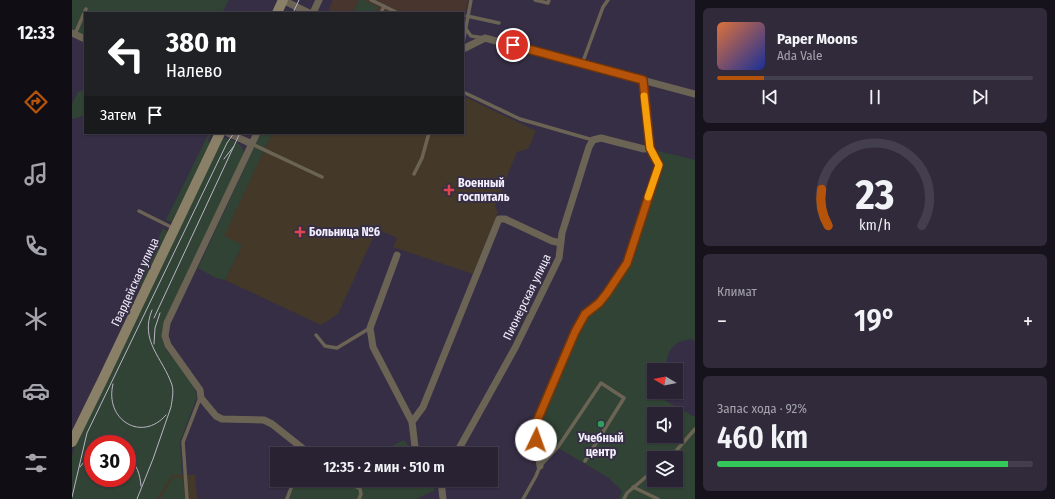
<!DOCTYPE html>
<html lang="ru">
<meta charset="utf-8">
<style>
:root{--surface:#282233;--page:#302a3b;--text:#f1f3f6;--muted:#a5a4ac;--line:#443f4e;--accent:#b45309}
body{margin:0;font-family:"Fira Sans Condensed",sans-serif;background:var(--page);color:var(--text);height:100vh;display:flex;flex-direction:column;font-size:15px;white-space:nowrap}
*{box-sizing:border-box;margin:0}
p{font-size:13px;color:var(--muted)}
.icon{flex:none;width:22px;height:22px;fill:none;stroke:currentColor;stroke-width:2;stroke-linecap:round;stroke-linejoin:round}
.map{position:relative;flex:1;overflow:hidden}
.details{display:flex;flex-direction:column;gap:8px;padding:8px;background:#16131c;width:360px}
.details>*{flex:none}
.guide{position:absolute;left:12px;top:12px;width:380px;height:122px;border-radius:0px;box-shadow:0 1px 3px #0004,0 0 0 1px var(--line);background:#202124;color:#fff;overflow:hidden}
.needle{width:26px;rotate:280deg}
.controls{position:absolute;left:575px;top:363px;display:grid;gap:8px}
.controls a{display:grid;place-items:center;width:36px;height:36px;border-radius:0px;background:var(--surface);box-shadow:0 1px 3px #0004,0 0 0 1px var(--line);font-size:20px}
.speed{position:absolute;left:12px;top:435px;display:flex;gap:8px;font-size:20px;font-weight:700;text-align:center}
.speed>*{display:grid;place-content:center;width:52px;height:52px;border-radius:50%;background:var(--surface);box-shadow:0 1px 3px #0004,0 0 0 1px var(--line);line-height:1}
.speed .limit{border:6px solid #d22;background:#fff;color:#111}
.pin{position:absolute;display:grid;place-items:center;width:34px;height:34px;color:#fff;margin:-17px;border:2px solid #fff;border-radius:50%;box-shadow:0 1px 4px #0007}
.me{position:absolute;width:44px;margin:-22px;rotate:3deg;stroke-linejoin:round;filter:drop-shadow(0 0 3px #0008)}
.turn{display:flex;align-items:center;gap:14px;height:84px;padding:0 16px;font-size:18px}
.turn .icon{width:52px;height:52px;stroke-width:2.5}
.turn b{display:block;font-size:28px;line-height:34px}
.then{display:flex;align-items:center;height:38px;padding:0 16px;background:#0003;gap:8px;font-size:15px}
.big{font-size:30px;font-weight:600;line-height:1.1}
.details .tile{flex:1;display:flex;flex-direction:column;justify-content:center;gap:6px;min-width:0;padding:0 14px;border-radius:6px;background:var(--page)}
.details .dial{align-items:center;gap:0}
.dial svg{height:104px;overflow:visible;fill:none;stroke:var(--line);stroke-width:7;stroke-linecap:round;text-anchor:middle}
.dial text{fill:var(--text);stroke:none}
.song{display:flex;align-items:center;gap:12px}
.cover{width:48px;height:48px;border-radius:6px;background:linear-gradient(135deg,hsl(20 70% 55%),hsl(230 70% 35%))}
.played{height:4px;border-radius:2px;background:linear-gradient(90deg,var(--accent) 15%,var(--line) 15%)}
.keys{display:flex;justify-content:space-around;direction:ltr}
.heat{display:flex;justify-content:space-between;align-items:center;font-size:22px;direction:ltr}
.charge{height:6px;border-radius:3px;background:linear-gradient(90deg,#34c759 92%,var(--line) 0)}
.trip{position:absolute;left:198px;top:447px;width:228px;height:40px;border-radius:0px;background:var(--surface);box-shadow:0 1px 3px #0004,0 0 0 1px var(--line);font-weight:600;line-height:40px;text-align:center}
main{display:flex;flex:1;min-height:0}
.menu{display:flex;flex-direction:column;width:72px;justify-content:space-around;align-items:center;background:#100e14;color:var(--muted)}
.menu .icon{width:28px;height:28px}
.menu .selected{color:var(--accent)}
.menu b{font-size:18px;color:var(--text)}
.map>svg:first-child{display:block}
.commercial{fill:#48352e}
.medical{fill:#443829}
.green{fill:#314334;fill-rule:evenodd}
.lines{fill:none;stroke-linecap:round;stroke-linejoin:round}
.lane{stroke:#6b6455;stroke-width:3.5}
.street{stroke:#6b6455;stroke-width:7}
.secondary{stroke:#8a7f67;stroke-width:10}
.tram{stroke:#bab4c6;stroke-width:1}
.route-casing{stroke:#753606;stroke-width:10}
.route{stroke:#b45309;stroke-width:7}
.slow{stroke:#f59e0b;stroke-width:7}
.health-dot{fill:#e0444e;stroke:#362e44;stroke-width:1.5}
.leisure-dot{fill:#2e9e5b;stroke:#362e44;stroke-width:1.5}
.labels{text-anchor:middle;dominant-baseline:central;stroke-width:4;stroke-linejoin:round;paint-order:stroke}
.poi-label{font-size:12px;font-weight:bold;fill:#f2eefd;stroke:#362e44;text-anchor:start}
.street-label{font-size:12px;fill:#f2eefd;stroke:#362e44}
</style>
<main>
<nav class="menu">
<b>12:33</b>
<svg class="icon selected" aria-label="directions" viewBox="0 0 24 24"><path d="M12 3l9 9-9 9-9-9zM9 14v-3h6M13 9l2 2-2 2"/></svg>
<svg class="icon" aria-label="music" viewBox="0 0 24 24"><path d="M9 18V5l10-2v13"/><circle cx="6" cy="18" r="3"/><circle cx="16" cy="16" r="3"/></svg>
<svg class="icon" aria-label="phone" viewBox="0 0 24 24"><path d="M5 4h4l2 5-3 2q2 4 5 5l2-3 5 2v4C11 20 4 13 5 4z"/></svg>
<svg class="icon" aria-label="climate" viewBox="0 0 24 24"><path d="M12 3v18M4 7l16 10M4 17L20 7"/></svg>
<svg class="icon" aria-label="car" viewBox="0 0 24 24"><path d="M5 17H2v-5l4-1 3-4h7l3 4 3 1v5h-3M9 17h6M6 11h13"/><circle cx="7" cy="17" r="2"/><circle cx="17" cy="17" r="2"/></svg>
<svg class="icon" aria-label="filters" viewBox="0 0 24 24"><path d="M4 7h16M4 17h16"/><circle cx="9" cy="7" r="2"/><circle cx="15" cy="17" r="2"/></svg>
</nav>
<div class="map">
<svg width="623" height="499" viewBox="0 0 623 499">
<rect width="100%" height="100%" fill="#362e44"/>
<!-- commercial -->
<path class="commercial" d="M261 0H396L391 27V13H255Z"/>
<!-- medical -->
<path class="medical" d="M391 96 464 131 456 149 445 152 423 206 426 212 401 274 321 247 325 238 305 229 266 314 249 325 153 280 170 245 151 236 200 133H391Z
M100 475H123L125 499H85Z"/>
<!-- green -->
<path class="green" d="M0 0H157L150 13H13V36L0 30Z
M287 0H292L306 7 303 13H281Z
M13 90V115L2 119 0 118V104L6 92Z
M137 133H139L136 140 138 143 100 222 94 220Z
M189 133H200L152 236 170 245 153 280 144 278 126 268Z
M152 138C160 138 167 143 171 149V156L90 333C89 349 102 358 111 369 117 376 123 388 125 397L108 442 110 475H100L85 499H0V456L3 446 149 141ZM21 444H55V478H21Z
M582 150 623 160V342L620 339C600 341 595 351 593 370H582V392H591L592 400 623 417V499H547L550 491 537 478 476 442 477 447 470 449 468 446 464 436 466 429 485 379 505 332 558 263 589 173 588 162ZM582 414H604V436H582ZM582 458H604V480H582Z
M91 228 96 232 71 287H63Z
M332 440 343 454H304Z
M102 477 110 478 113 499H88Z
M221 480H358L363 490 344 499H212Z"/>
<g class="lines">
<!-- lane -->
<path class="lane" d="M299 0 326 13
M463 0 476 3 477 0
M309 13 312 6
M395 16 427 23
M394 29 399 36 412 38
M3 34 14 9
M391 43 399 0
M510 64 531 7 536 0
M391 92 448 119 521 140
M180 144 250 177
M342 174 350 158 357 133
M67 211 101 228
M244 335 253 346 265 348 298 328
M596 458 604 451 623 429
M267 480C273 485 282 484 288 489L289 494 287 499
M561 487 586 499
M115 499 111 442 128 398
M215 499 222 480
M451 499 464 476 468 466 486 447 529 383 552 398 513 461
M552 499 555 493 582 470"/>
<!-- street -->
<path class="street" d="M211 0 237 13
M241 13 247 0
M0 33 13 39
M391 49 413 38 623 94
M156 133 180 144
M185 133 95 323 93 336 96 345 128 390 129 398 144 416 150 419 192 420 200 424 234 451
M325 255 298 328 301 347 340 422 343 447 349 454
M340 422 351 407 427 219H433L480 241 489 243
M384 454 443 348 487 258 490 233 517 147 521 140 529 138 572 149 578 148
M468 466 462 427 503 332 513 314 527 303 535 293 555 263 587 165 578 148 571 80
M369 480 371 499"/>
<!-- secondary -->
<path class="secondary" d="M205 13 211 0
M0 442 31 379 148 133"/>
<!-- tram -->
<path class="tram" d="M221 13 227 0
M152 159 162 146
M82 318 168 133
M82 344 83 328 88 313
M41 384C32 420 70 443 94 415
M55 456C65 464 68 474 69 486
M8 467 16 457 21 454
M0 497 15 433 155 143 162 133
M65 499 81 459 99 407C100 400 102 392 100 385 91 358 67 341 80 310"/>
</g>
<g class="lines">
<!-- route casing -->
<g class="route-casing">
<path id="route" d="M441 45 571 80 578 148 587 165 555 263 535 293 527 303 513 314 503 332 462 428 464 440"/>
</g>
<!-- route -->
<use href="#route" class="route"/>
<!-- slow -->
<path class="slow" d="M572 96 578 148 587 165 576 197"/>
</g>
<!-- markers -->
<g class="health-dot">
<path d="M375 184h4v4h4v4h-4v4h-4v-4h-4v-4h4z"/>
<path d="M226 226h4v4h4v4h-4v4h-4v-4h-4v-4h4z"/>
</g>
<circle class="leisure-dot" cx="529" cy="424" r="4"/>
<g class="labels">
<!-- poi labels -->
<g class="poi-label">
<text x="386" y="183">Военный<tspan x="386" dy="14">госпиталь</tspan></text>
<text x="237" y="232">Больница №6</text>
<text x="529" y="438" text-anchor="middle">Учебный<tspan x="529" dy="14">центр</tspan></text>
</g>
<!-- street labels -->
<g class="street-label">
<text transform="translate(63 282) rotate(-65)">Гвардейская улица</text>
<text transform="translate(455 297) rotate(-64)">Пионерская улица</text>
</g>
</g>
</svg>
<div class="controls">
<a><svg class="needle" viewBox="-14 -14 28 28"><path d="M0-13l5 13h-10z" fill="#e53935"/><path d="M0 13l5-13h-10z" fill="#a5a4ac"/></svg></a>
<a><svg class="icon" aria-label="sound" viewBox="0 0 24 24"><path d="M4 9h4l5-4v14l-5-4H4zM17 9q2 3 0 6"/></svg></a>
<a><svg class="icon" aria-label="layers" viewBox="0 0 24 24"><path d="M12 4l9 5-9 5-9-5zM3 14l9 5 9-5"/></svg></a>
</div>
<div class="speed"><div class="limit">30</div></div>
<div class="pin" style="left:441px;top:45px;background:#d93025"><svg class="icon" aria-label="arrive" viewBox="0 0 24 24"><path d="M6 21V4h12l-3 4 3 4H6"/></svg></div>
<svg class="me" style="left:464px;top:440px" viewBox="-20 -20 40 40"><circle r="19" fill="#fff"/><path d="M0-13L10 11 0 6-10 11z" fill="#b45309"/></svg>
<div class="trip">12:35 · 2 мин · 510 m</div>
<div class="guide">
<div class="turn"><svg class="icon" aria-label="left" viewBox="0 0 24 24"><path d="M17 20v-9H6M10 6l-5 5 5 5"/></svg><div><b>380 m</b>Налево</div></div>
<div class="then">Затем<svg class="icon" aria-label="arrive" viewBox="0 0 24 24"><path d="M6 21V4h12l-3 4 3 4H6"/></svg></div>
</div>
</div>
<section class="details">
<div class="tile">
<div class="song"><i class="cover"></i><div><b>Paper Moons</b><p>Ada Vale</p></div></div>
<div class="played"></div>
<div class="keys"><svg class="icon" aria-label="previous" viewBox="0 0 24 24"><path d="M18 5L8 12l10 7zM5 5v14"/></svg><svg class="icon" aria-label="pause" viewBox="0 0 24 24"><path d="M8 5v14M16 5v14"/></svg><svg class="icon" aria-label="next" viewBox="0 0 24 24"><path d="M6 5l10 7-10 7zM19 5v14"/></svg></div>
</div>
<div class="tile dial"><svg viewBox="0 0 100 80">
<path d="M14 69A42 42 0 1 1 86 69"/>
<path d="M14 69A42 42 0 0 1 9 41" stroke="#b45309"/>
<text x="50" y="56" font-size="32" font-weight="700">23</text>
<text x="50" y="72" font-size="11">km/h</text>
</svg></div>
<div class="tile"><p>Климат</p>
<div class="heat"><a>−</a><b class="big">19°</b><a>+</a></div>
</div>
<div class="tile"><p>Запас хода · 92%</p><b class="big">460 km</b><div class="charge"></div></div>
</section>
</main>
